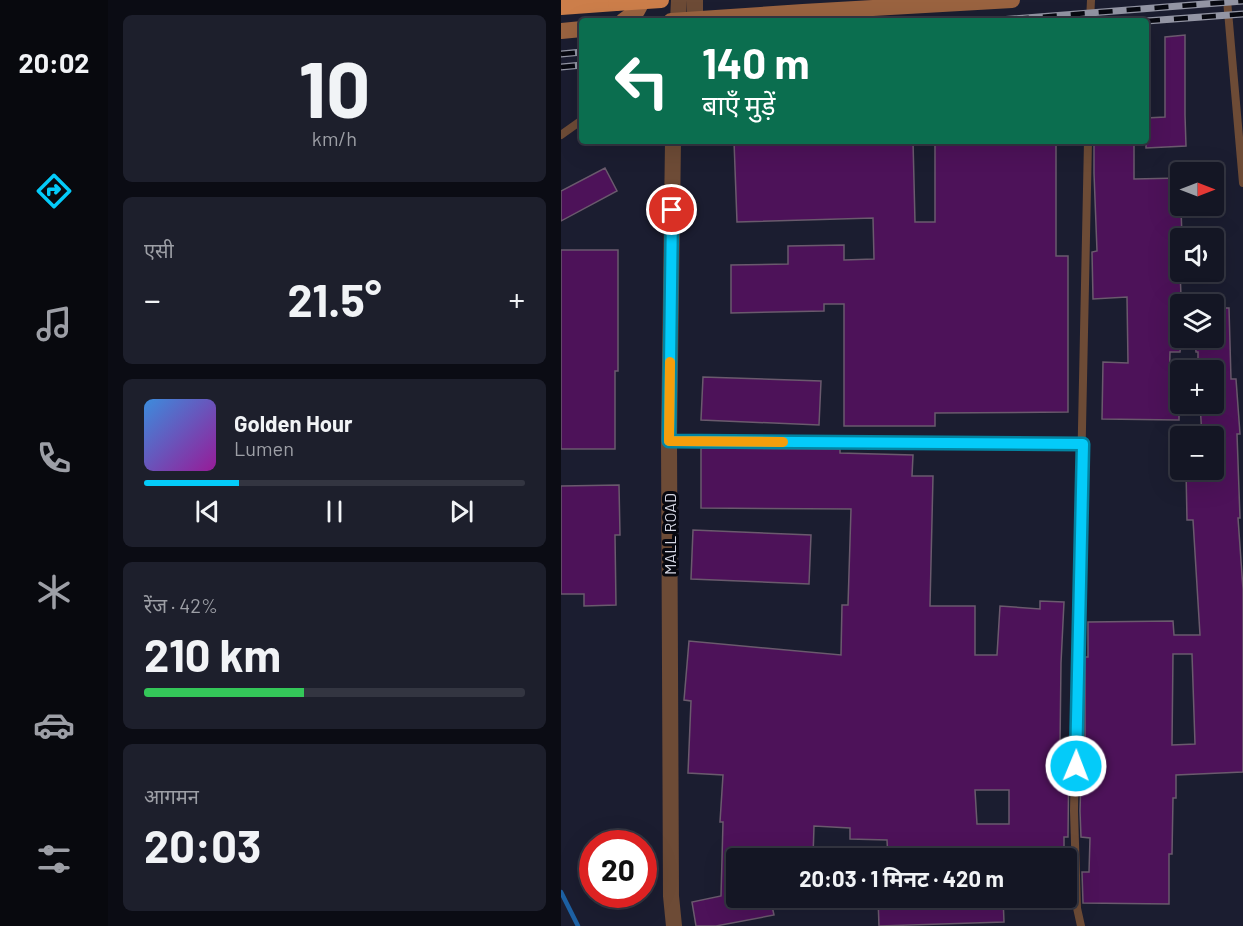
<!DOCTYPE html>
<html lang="hi">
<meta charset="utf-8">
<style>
:root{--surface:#141624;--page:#1d1f2c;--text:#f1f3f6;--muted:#9d9fa6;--line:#333541;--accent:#04cbf9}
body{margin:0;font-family:Barlow,"Noto Sans Devanagari",sans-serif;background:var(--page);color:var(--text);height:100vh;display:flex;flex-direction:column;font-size:22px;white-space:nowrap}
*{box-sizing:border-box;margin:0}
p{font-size:20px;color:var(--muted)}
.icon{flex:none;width:33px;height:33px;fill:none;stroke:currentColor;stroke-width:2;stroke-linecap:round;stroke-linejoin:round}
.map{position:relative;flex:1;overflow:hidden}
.details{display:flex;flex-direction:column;gap:15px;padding:15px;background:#0b0c14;width:453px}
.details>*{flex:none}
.banner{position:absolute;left:18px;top:18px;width:570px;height:126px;border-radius:6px;box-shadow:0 6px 24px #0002,0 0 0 2px var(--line);background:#0b6e4f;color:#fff;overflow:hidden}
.needle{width:39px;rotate:90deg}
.tools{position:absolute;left:609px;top:162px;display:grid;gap:12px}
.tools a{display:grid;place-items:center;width:54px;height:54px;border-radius:6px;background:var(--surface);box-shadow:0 6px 24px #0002,0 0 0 2px var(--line);font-size:30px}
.speed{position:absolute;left:18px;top:830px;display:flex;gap:12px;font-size:30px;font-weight:700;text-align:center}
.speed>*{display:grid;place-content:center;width:78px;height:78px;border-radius:50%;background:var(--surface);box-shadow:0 6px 24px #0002,0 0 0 2px var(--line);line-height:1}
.speed .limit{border:9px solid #d22;background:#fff;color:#111}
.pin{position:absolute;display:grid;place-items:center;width:51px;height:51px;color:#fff;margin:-26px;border:3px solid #fff;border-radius:50%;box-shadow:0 2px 6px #0007}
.me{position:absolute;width:66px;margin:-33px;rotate:1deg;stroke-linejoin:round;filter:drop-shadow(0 0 4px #0008)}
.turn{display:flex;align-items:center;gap:21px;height:126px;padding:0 24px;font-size:27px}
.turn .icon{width:78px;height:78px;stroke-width:2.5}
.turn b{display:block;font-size:42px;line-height:51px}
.big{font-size:45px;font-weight:700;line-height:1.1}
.details .card{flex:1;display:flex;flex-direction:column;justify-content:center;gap:9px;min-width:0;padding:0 21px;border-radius:9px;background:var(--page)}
.details .dial{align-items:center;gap:0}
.dial b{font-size:78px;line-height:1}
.song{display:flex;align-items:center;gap:18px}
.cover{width:72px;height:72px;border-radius:9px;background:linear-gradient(135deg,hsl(210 70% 55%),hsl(300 70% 35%))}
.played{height:6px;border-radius:3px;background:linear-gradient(90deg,var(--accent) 25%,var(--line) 25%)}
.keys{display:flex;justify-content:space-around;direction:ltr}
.heat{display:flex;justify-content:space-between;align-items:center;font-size:33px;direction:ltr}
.charge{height:9px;border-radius:4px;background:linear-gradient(90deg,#34c759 42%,var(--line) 0)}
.trip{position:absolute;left:165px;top:848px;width:351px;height:60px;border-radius:6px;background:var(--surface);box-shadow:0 6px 24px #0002,0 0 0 2px var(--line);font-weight:700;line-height:60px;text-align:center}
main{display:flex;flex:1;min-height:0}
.tabs{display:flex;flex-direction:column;width:108px;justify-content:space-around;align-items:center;background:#08090e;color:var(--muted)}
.tabs .icon{width:42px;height:42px}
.tabs .on{color:var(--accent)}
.tabs b{font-size:27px;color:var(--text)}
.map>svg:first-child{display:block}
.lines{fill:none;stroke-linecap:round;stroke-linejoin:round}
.stream{stroke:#1d61a4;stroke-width:4.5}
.building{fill:#4d1259;stroke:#6a5a6d;stroke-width:1.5;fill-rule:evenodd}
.service{stroke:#6d4b36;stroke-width:8}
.tertiary{stroke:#6d4b36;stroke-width:16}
.secondary{stroke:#9a6340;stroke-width:16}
.trunk{stroke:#cc7e4a;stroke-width:16}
.rail-casing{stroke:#9395a4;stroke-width:7}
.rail{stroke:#070810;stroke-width:4.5;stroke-dasharray:14;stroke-linecap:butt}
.trunk-bridge{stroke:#cc7e4a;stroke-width:16}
.route-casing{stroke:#0384a2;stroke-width:15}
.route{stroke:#04cbf9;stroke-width:10}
.slow{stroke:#f59e0b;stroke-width:10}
.labels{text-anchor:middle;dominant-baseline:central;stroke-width:6;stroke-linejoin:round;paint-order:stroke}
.street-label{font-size:16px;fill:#d6d8e5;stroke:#070810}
</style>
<main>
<nav class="tabs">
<b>20:02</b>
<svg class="icon on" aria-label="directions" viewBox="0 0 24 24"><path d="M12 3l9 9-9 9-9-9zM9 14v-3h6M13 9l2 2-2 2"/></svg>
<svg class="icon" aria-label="music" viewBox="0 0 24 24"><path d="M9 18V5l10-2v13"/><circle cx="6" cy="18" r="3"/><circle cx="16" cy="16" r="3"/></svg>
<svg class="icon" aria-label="phone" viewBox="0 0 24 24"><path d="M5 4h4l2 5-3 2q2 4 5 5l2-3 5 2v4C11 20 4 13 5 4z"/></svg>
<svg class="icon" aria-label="climate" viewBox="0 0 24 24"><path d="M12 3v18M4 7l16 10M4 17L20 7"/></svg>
<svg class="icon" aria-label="car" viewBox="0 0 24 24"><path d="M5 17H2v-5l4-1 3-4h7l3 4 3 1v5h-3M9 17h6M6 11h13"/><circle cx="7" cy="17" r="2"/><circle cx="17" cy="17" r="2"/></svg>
<svg class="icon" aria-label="filters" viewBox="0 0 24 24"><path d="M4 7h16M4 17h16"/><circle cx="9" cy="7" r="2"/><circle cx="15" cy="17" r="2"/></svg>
</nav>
<section class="details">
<div class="card dial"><b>10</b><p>km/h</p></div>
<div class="card"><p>एसी</p>
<div class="heat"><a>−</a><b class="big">21.5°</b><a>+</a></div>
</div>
<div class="card">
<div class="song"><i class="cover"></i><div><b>Golden Hour</b><p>Lumen</p></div></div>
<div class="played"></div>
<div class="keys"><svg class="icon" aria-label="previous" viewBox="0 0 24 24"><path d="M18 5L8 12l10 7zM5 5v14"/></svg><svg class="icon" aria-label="pause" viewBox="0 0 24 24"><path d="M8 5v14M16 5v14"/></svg><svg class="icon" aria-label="next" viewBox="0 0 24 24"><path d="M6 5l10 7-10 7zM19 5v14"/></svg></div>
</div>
<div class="card"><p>रेंज · 42%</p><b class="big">210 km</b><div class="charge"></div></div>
<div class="card"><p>आगमन</p><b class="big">20:03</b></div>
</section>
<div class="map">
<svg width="682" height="926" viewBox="0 0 682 926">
<rect width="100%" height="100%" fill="#1b1d30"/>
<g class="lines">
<!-- stream -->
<path class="stream" d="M0 892 17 926"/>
</g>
<!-- building -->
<path class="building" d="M624 35V115L625 146 585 148V118L604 117V37Z
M173 141H352L354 222H374V141H495V256H507V412L374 413V426H283V304H263V311L170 313V265L227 264V246L283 245V260L313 259 312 218 176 222Z
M533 141H573V179L619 178 621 238H620V244H618L620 296V341L619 352H609L608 390H618V420L541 419 542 362 567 363 566 297 532 299 531 252 536 251 533 173Z
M44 168 56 191 0 221V191Z
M0 250H57V371H54V449H0Z
M652 308H668L670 379H675L679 434H676L679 518H677L682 589V772L615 775V798H612L611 854H608V904L522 903 521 872H528L529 838 520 837 519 811 521 745H524V657H527V622L612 621 613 635H639L632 520H626L625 470H652V435L641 436 639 404H652V370H637V352H635L634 338H652ZM612 654H631L634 744 611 745Z
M142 377 260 381 258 425 140 420Z
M140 448 279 449V453L352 455 351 476H372L369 606H414V655H436L439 606 479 609V601L503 602 500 663 499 745H508L507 837H503V858H327L326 840 289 839V828L253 826 252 858H176V897H209L213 915 155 926H135L131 902 160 896 162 822H159L162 775 127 773 130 701 123 700 128 641 280 655 281 605H287L290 509 140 508ZM414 790H448V824H416Z
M58 485 59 535H54L55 605 23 606V594H0V486Z
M132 530 250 535 248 584 130 579Z
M357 897H442L443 922 318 926 317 898Z"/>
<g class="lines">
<!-- service -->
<path class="service" d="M666 0 682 183
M529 21 530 0
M0 135 21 120
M108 441 522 444
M520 926 516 908 513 811 527 141"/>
<!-- tertiary -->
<path class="tertiary" d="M117 21 118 0
M134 21V0
M112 141 108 441 110 896 113 926"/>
<!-- secondary -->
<path class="secondary" d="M62 21 76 11 82 0
M110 21 242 12 451 0
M0 31 21 29"/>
<!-- trunk -->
<path class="trunk" d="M0 7 55 3"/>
<!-- rail casing -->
<g class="rail-casing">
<path id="rail" d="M426 21 682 1
M585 21 682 14
M0 54 21 52
M0 67 21 65"/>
</g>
<!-- rail -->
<use href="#rail" class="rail"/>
<!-- trunk-bridge -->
<path class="trunk-bridge" d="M55 3 100 0"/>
</g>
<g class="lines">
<!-- route casing -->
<g class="route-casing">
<path id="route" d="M111 210 108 441 522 444 515 766"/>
</g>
<!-- route -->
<use href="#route" class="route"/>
<!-- slow -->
<path class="slow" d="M109 362 108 441 222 442"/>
</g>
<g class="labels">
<!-- street labels -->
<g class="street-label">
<text transform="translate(108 534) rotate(-90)">MALL ROAD</text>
</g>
</g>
</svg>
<div class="tools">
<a><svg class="needle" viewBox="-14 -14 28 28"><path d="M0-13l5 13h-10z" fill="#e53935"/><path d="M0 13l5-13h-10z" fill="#9d9fa6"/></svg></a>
<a><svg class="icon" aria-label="sound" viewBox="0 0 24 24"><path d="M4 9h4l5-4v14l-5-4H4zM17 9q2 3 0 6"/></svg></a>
<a><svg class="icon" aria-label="layers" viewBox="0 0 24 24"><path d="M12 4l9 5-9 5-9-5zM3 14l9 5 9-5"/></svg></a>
<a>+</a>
<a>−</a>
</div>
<div class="speed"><div class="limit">20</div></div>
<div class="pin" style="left:111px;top:210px;background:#d93025"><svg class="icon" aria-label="arrive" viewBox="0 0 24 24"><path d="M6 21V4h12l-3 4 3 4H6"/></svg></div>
<svg class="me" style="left:515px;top:766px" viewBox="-20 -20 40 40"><circle r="17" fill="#04cbf9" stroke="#fff" stroke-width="3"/><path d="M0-11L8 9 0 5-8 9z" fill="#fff"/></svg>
<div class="trip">20:03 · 1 मिनट · 420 m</div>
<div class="banner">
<div class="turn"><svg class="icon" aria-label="left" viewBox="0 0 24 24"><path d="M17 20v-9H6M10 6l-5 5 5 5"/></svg><div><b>140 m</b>बाएँ मुड़ें</div></div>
</div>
</div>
</main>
